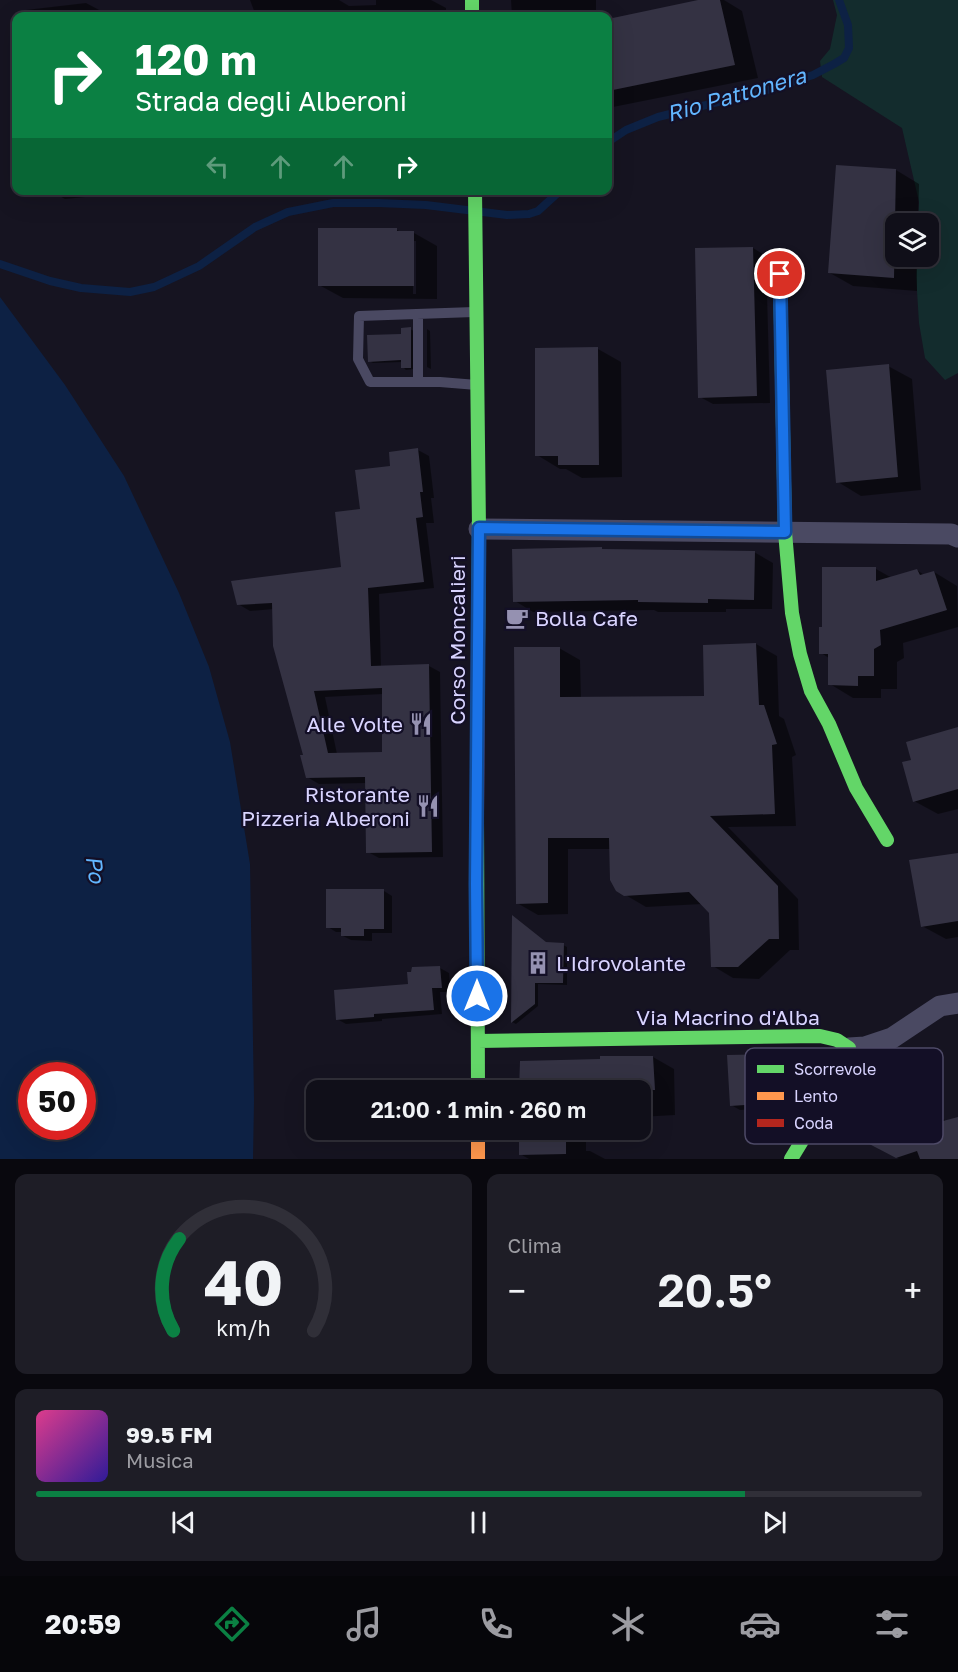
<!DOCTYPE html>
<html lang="it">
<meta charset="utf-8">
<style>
:root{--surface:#100f19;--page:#1e1d26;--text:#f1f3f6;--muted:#9c9ca2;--line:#302f38;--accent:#0b8043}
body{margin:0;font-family:"Golos Text",sans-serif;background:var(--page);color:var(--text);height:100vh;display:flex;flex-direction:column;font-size:22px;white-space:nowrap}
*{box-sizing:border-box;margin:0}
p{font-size:20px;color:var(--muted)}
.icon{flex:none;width:33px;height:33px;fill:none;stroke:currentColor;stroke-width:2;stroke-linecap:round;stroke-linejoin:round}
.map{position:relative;height:1159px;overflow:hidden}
.details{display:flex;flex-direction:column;gap:15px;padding:15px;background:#09080e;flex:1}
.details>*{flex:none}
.banner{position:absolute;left:12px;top:12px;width:600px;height:183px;border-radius:12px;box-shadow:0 6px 24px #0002,0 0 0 2px var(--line);background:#0b8043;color:#fff;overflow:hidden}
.fabs{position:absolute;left:885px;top:213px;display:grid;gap:12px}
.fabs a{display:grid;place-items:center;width:54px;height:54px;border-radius:12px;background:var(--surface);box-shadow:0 6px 24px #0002,0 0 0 2px var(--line);font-size:30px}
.speed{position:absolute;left:18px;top:1062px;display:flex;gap:12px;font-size:30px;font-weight:700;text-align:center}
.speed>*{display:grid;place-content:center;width:78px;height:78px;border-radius:50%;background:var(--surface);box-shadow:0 6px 24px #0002,0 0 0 2px var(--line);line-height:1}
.speed .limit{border:9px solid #d22;background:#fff;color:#111}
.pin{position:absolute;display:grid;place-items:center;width:51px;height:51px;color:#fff;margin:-26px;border:3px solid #fff;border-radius:50%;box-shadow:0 2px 6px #0007}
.me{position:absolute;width:66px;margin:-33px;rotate:0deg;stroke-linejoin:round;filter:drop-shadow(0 0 4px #0008)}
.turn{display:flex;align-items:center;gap:21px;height:126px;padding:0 24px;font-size:27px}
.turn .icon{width:78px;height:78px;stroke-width:2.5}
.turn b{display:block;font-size:42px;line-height:51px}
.lanes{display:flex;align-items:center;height:57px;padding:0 24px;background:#0003;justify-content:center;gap:30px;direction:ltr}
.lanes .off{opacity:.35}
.big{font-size:45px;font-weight:600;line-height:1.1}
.details .tile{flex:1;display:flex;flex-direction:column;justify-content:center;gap:9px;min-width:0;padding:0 21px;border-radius:12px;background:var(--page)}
.details .dial{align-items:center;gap:0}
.dial svg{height:156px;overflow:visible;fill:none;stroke:var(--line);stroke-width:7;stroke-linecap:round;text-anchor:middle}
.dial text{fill:var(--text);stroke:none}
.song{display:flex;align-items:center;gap:18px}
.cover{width:72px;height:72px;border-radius:9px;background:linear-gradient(135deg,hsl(330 70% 55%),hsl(250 70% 35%))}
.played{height:6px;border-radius:3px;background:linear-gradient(90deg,var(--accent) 80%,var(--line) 80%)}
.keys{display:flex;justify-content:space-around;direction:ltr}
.heat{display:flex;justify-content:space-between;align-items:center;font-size:33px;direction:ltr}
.details .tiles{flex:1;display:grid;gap:15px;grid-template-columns:1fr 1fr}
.tile:last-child{grid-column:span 2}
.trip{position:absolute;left:306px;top:1080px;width:345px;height:60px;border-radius:12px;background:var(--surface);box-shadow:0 6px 24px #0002,0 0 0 2px var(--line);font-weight:600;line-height:60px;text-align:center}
.tab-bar{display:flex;height:96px;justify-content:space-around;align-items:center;background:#06060a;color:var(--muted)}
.tab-bar .icon{width:42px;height:42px}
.tab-bar .active{color:var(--accent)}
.tab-bar b{font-size:27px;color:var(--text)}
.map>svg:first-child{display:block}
.green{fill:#132c2d}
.water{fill:#0d2144;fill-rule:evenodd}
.shadow{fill:#0007;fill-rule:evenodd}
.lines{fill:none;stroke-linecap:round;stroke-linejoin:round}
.stream{stroke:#0d2144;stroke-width:8}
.building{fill:#343243;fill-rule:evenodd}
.lane{stroke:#4a4962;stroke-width:10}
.street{stroke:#4a4962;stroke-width:21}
.fast{stroke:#63d668;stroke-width:14}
.slow{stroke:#ff974d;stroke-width:14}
.jam{stroke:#b3261e;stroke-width:14}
.route-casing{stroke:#114b97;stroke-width:15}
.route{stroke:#1a73e8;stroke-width:10}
.labels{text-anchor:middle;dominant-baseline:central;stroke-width:4.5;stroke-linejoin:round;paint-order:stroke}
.poi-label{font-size:21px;fill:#d9d4ff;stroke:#130f26;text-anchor:start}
.street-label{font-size:21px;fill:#d9d4ff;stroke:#130f26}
.water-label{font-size:22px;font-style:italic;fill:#62b6ff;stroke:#130f26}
.key{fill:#130f26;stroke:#4e4a67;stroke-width:1.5}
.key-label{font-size:16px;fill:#d9d4ff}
</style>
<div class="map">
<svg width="958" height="1159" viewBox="0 0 958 1159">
<rect width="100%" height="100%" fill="#161421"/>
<!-- green -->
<path class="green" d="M833 0H958V373L945 380 925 358 919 323 916 275 917 257 928 256V224L918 223 919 202 902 128 822 77 820 61 830 49 837 15Z"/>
<!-- water -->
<path class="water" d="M0 297 65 385 124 476 179 593 209 667 230 742 250 864 254 1100 253 1159H0ZM32 1076H82V1126H32Z"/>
<!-- shadow -->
<path class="shadow" d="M250 0H339L349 6 376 5V0H431L446 8V16H256Z
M511 0H596V16H512Z
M705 0H724L742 11 758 78 608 108V21Z
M86 3 103 12V16H27L26 10Z
M896 170 919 184 918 224H896V256H917V291L853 286 830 273Z
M49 190H95V196L65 199Z
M517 190H564V192L522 193Z
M397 230 403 233H414L437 246V299L343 298 319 285ZM413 241H416V294H413Z
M753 248 766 256 770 403 713 404 700 397Z
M410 329 414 331V369L406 370 403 367 402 362 373 363 369 361Z
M427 329 430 331 431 369 427 367Z
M536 349H598L621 362 622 477 582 478 566 469H560L537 455Z
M888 366 912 379 921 490 861 496 838 482Z
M418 450 429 456 434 498H431L434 523H426L434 588 379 594 381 667 429 666 440 672 443 857 379 858 368 852 367 783 319 784 307 777 304 756 274 609 250 611 238 604 343 568 361 511 392 467ZM383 694 384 753 337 754 325 697Z
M604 550 754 552 773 563 772 609H726V612H658L654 610 533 612 515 601Z
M876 569 892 578 917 570 924 575 934 572 957 586 958 627 903 643 904 658 897 662V689H881V698H853L830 684 829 658 821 653Z
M756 644 777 656 779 716 784 719 796 755 792 757 796 826 728 827 798 899 799 950H790L759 979 733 978 713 966 710 912 702 904 646 907 617 890 611 849H568V914L538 915 517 903 559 648 580 660 581 699 706 697Z
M958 728V809L938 814 914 801 913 761Z
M958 854V937L946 939 922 926Z
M384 891 392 896V933H372V941L351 940 343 936V932H336L328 927Z
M514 918 547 944 563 945 567 947V985L538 984V1006L516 1024 512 1022Z
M440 968 449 973 450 992H440L442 1014 382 1019V1021L346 1024 337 1019 409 986Z
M773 1055 781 1060 784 1107 740 1110 731 1105Z
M653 1057 674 1069 675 1115 640 1117V1090H521V1063L602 1060V1058Z
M921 1106 945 1120V1122L958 1118V1159H899L879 1149Z
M521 1130H586V1151H590L605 1159H529L520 1154Z"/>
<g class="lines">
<!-- stream -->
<path class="stream" d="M608 142 626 130 658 117 771 89 813 75 834 64 844 58 849 48 848 25 839 0
M0 264 50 281 81 288 130 292 154 287 199 266 255 227 288 212 333 203H379L426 205 507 215 529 214 538 211 561 190"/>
</g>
<!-- building -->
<path class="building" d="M698 0H720L735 65 608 91V19Z
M836 165 896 169 894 278 828 273Z
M318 228H397V231H414V286H318Z
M753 247 757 396 698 398 695 248Z
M411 327V368H401V360L368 362 367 335 401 334V328Z
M598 347 599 465H558V456H535V348Z
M889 364 898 477 836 483 826 370Z
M418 448 423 492H420L423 517 416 518 424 582 368 588 371 666 429 664 432 852 366 853 365 777 306 778 300 755H303L273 646 272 603 237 605 231 581 341 567 335 512 360 509 355 470 390 466 389 452ZM382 688V752L328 753 314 691Z
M602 547V549L755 551 754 600 708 599V603L638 602V600L513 602 512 549Z
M822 567H876V581L917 569 920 575 934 571 947 610 880 630 881 645 874 649V676H858V686L828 685V654H819V627H822Z
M756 643 759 705H764L777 744 772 745 775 814 710 816 778 886 779 939H769L738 967H711L709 913 689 892 624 896 616 891 610 880 609 838H548V903L516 904 514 647H560V697L704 696 703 645Z
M958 727V789L913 802 902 762 911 760 906 742Z
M958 853V921L921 927 909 860Z
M326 889H384V929H364V936H341V928H326Z
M512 915 546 942 564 943 563 983H535V1004L511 1023Z
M440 966 442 988H432L434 1010 374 1014V1017L336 1020 334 990 408 984 407 972H411L412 967Z
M773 1054 776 1103 730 1106 727 1055Z
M600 1056H653L655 1090H519L520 1061 600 1059Z
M880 1086 921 1104 928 1125 958 1117V1159H920L917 1151 896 1158 854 1136Z
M519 1130H566V1154L519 1155Z"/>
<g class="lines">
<!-- lane -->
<path class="lane" d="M474 312 359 316 358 359 370 382H440L477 385
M418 314V382"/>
<!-- street -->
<path class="street" d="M479 529 951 534 958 537
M849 1048 865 1047 892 1038 940 1006 958 1003"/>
<!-- fast -->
<path class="fast" d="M472 0V16
M475 190 479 529 478 648
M780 274 785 532 792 613 800 654 811 691 829 724 856 788 887 840
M477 815 478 1090
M478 1041 820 1036 837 1040 849 1048 847 1067 791 1159"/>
<!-- slow -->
<path class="slow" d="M478 1130V1159"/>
<!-- jam -->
<path class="jam" d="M477 815 478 648"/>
</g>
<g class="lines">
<!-- route casing -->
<g class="route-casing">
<path id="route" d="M477 996 476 884 479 528 785 532 780 274"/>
</g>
<!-- route -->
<use href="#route" class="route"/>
</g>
<!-- icons -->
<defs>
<g id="cafe-bare" transform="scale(1.8)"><path d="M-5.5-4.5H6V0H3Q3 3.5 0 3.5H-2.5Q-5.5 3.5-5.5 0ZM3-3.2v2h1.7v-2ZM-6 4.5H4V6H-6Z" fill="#9591b1" stroke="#130f26" stroke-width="2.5" paint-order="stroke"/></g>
<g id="restaurant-bare" transform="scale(1.8)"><path d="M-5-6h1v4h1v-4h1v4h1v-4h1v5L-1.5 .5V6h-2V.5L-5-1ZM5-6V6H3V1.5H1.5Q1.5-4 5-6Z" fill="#9591b1" stroke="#130f26" stroke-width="2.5" paint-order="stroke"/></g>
<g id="building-bare" transform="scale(1.8)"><path d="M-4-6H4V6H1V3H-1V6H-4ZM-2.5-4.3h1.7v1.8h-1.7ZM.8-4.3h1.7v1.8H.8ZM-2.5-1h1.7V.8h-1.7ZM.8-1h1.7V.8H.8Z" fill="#9591b1" stroke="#130f26" stroke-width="2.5" paint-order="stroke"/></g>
</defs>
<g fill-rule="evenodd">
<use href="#cafe-bare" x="517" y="618"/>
<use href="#restaurant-bare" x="421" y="724"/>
<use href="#restaurant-bare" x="428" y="806"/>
<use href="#building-bare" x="538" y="963"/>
</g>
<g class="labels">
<!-- poi labels -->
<g class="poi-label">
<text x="535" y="618">Bolla Cafe</text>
<text x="403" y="724" text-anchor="end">Alle Volte</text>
<text x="410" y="794" text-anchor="end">Ristorante<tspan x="410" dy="24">Pizzeria Alberoni</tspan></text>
<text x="556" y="963">L'Idrovolante</text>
</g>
<!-- street labels -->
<g class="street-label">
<text transform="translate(457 640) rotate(-90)">Corso Moncalieri</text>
<text x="728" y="1017">Via Macrino d'Alba</text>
</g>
<!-- water labels -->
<g class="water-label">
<text transform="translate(736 94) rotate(-16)">Rio Pattonera</text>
<text transform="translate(96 869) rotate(82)">Po</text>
</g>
</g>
<!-- legend -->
<rect x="745" y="1048" width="198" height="96" rx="9" class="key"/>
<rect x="757" y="1065" width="27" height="8" fill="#63d668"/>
<rect x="757" y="1092" width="27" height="8" fill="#ff974d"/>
<rect x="757" y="1119" width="27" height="8" fill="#b3261e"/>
<g class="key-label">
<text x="794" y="1075">Scorrevole</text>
<text x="794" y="1102">Lento</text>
<text x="794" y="1129">Coda</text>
</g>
</svg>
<div class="fabs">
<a><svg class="icon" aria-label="layers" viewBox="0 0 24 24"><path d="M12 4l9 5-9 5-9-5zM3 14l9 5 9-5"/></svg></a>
</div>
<div class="speed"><div class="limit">50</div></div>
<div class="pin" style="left:780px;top:274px;background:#d93025"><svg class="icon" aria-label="arrive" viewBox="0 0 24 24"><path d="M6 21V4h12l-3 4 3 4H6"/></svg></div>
<svg class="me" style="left:477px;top:996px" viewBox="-20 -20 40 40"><circle r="17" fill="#1a73e8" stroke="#fff" stroke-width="3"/><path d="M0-11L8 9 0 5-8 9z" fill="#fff"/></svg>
<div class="trip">21:00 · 1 min · 260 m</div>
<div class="banner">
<div class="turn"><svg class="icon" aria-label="right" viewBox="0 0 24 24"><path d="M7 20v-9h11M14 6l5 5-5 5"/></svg><div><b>120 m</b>Strada degli Alberoni</div></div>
<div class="lanes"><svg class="icon off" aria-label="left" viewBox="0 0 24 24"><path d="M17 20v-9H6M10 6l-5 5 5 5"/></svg><svg class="icon off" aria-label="ahead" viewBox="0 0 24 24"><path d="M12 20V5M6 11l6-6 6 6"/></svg><svg class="icon off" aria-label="ahead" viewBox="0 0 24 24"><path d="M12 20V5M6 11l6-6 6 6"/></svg><svg class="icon" aria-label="right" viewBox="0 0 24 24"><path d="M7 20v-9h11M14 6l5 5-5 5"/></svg></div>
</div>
</div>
<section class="details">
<div class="tiles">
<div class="tile dial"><svg viewBox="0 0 100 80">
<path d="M14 69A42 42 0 1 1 86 69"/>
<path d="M14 69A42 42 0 0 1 17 22" stroke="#0b8043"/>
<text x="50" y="56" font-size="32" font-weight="700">40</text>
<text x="50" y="72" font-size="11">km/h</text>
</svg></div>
<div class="tile"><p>Clima</p>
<div class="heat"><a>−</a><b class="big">20.5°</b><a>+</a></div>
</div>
<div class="tile">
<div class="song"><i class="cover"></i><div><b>99.5 FM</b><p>Musica</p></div></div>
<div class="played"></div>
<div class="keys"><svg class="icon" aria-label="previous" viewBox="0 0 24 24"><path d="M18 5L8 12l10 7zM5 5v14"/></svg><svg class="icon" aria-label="pause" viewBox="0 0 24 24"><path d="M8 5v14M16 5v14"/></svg><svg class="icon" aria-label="next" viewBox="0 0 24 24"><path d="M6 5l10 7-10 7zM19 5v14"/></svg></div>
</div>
</div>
</section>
<nav class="tab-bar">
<b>20:59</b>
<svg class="icon active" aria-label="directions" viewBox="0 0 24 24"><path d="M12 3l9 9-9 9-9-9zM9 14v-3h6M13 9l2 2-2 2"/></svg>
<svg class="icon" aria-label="music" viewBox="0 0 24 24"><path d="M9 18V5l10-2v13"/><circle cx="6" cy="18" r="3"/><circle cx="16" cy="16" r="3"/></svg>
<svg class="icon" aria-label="phone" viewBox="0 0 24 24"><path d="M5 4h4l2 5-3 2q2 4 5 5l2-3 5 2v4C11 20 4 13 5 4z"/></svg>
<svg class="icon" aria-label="climate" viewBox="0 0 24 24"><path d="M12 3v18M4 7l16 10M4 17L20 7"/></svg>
<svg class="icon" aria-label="car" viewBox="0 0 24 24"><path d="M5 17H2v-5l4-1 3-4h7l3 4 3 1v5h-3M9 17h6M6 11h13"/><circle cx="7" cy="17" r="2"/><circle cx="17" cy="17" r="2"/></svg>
<svg class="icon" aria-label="filters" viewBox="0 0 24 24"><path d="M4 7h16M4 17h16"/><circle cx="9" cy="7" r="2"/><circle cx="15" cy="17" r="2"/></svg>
</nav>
